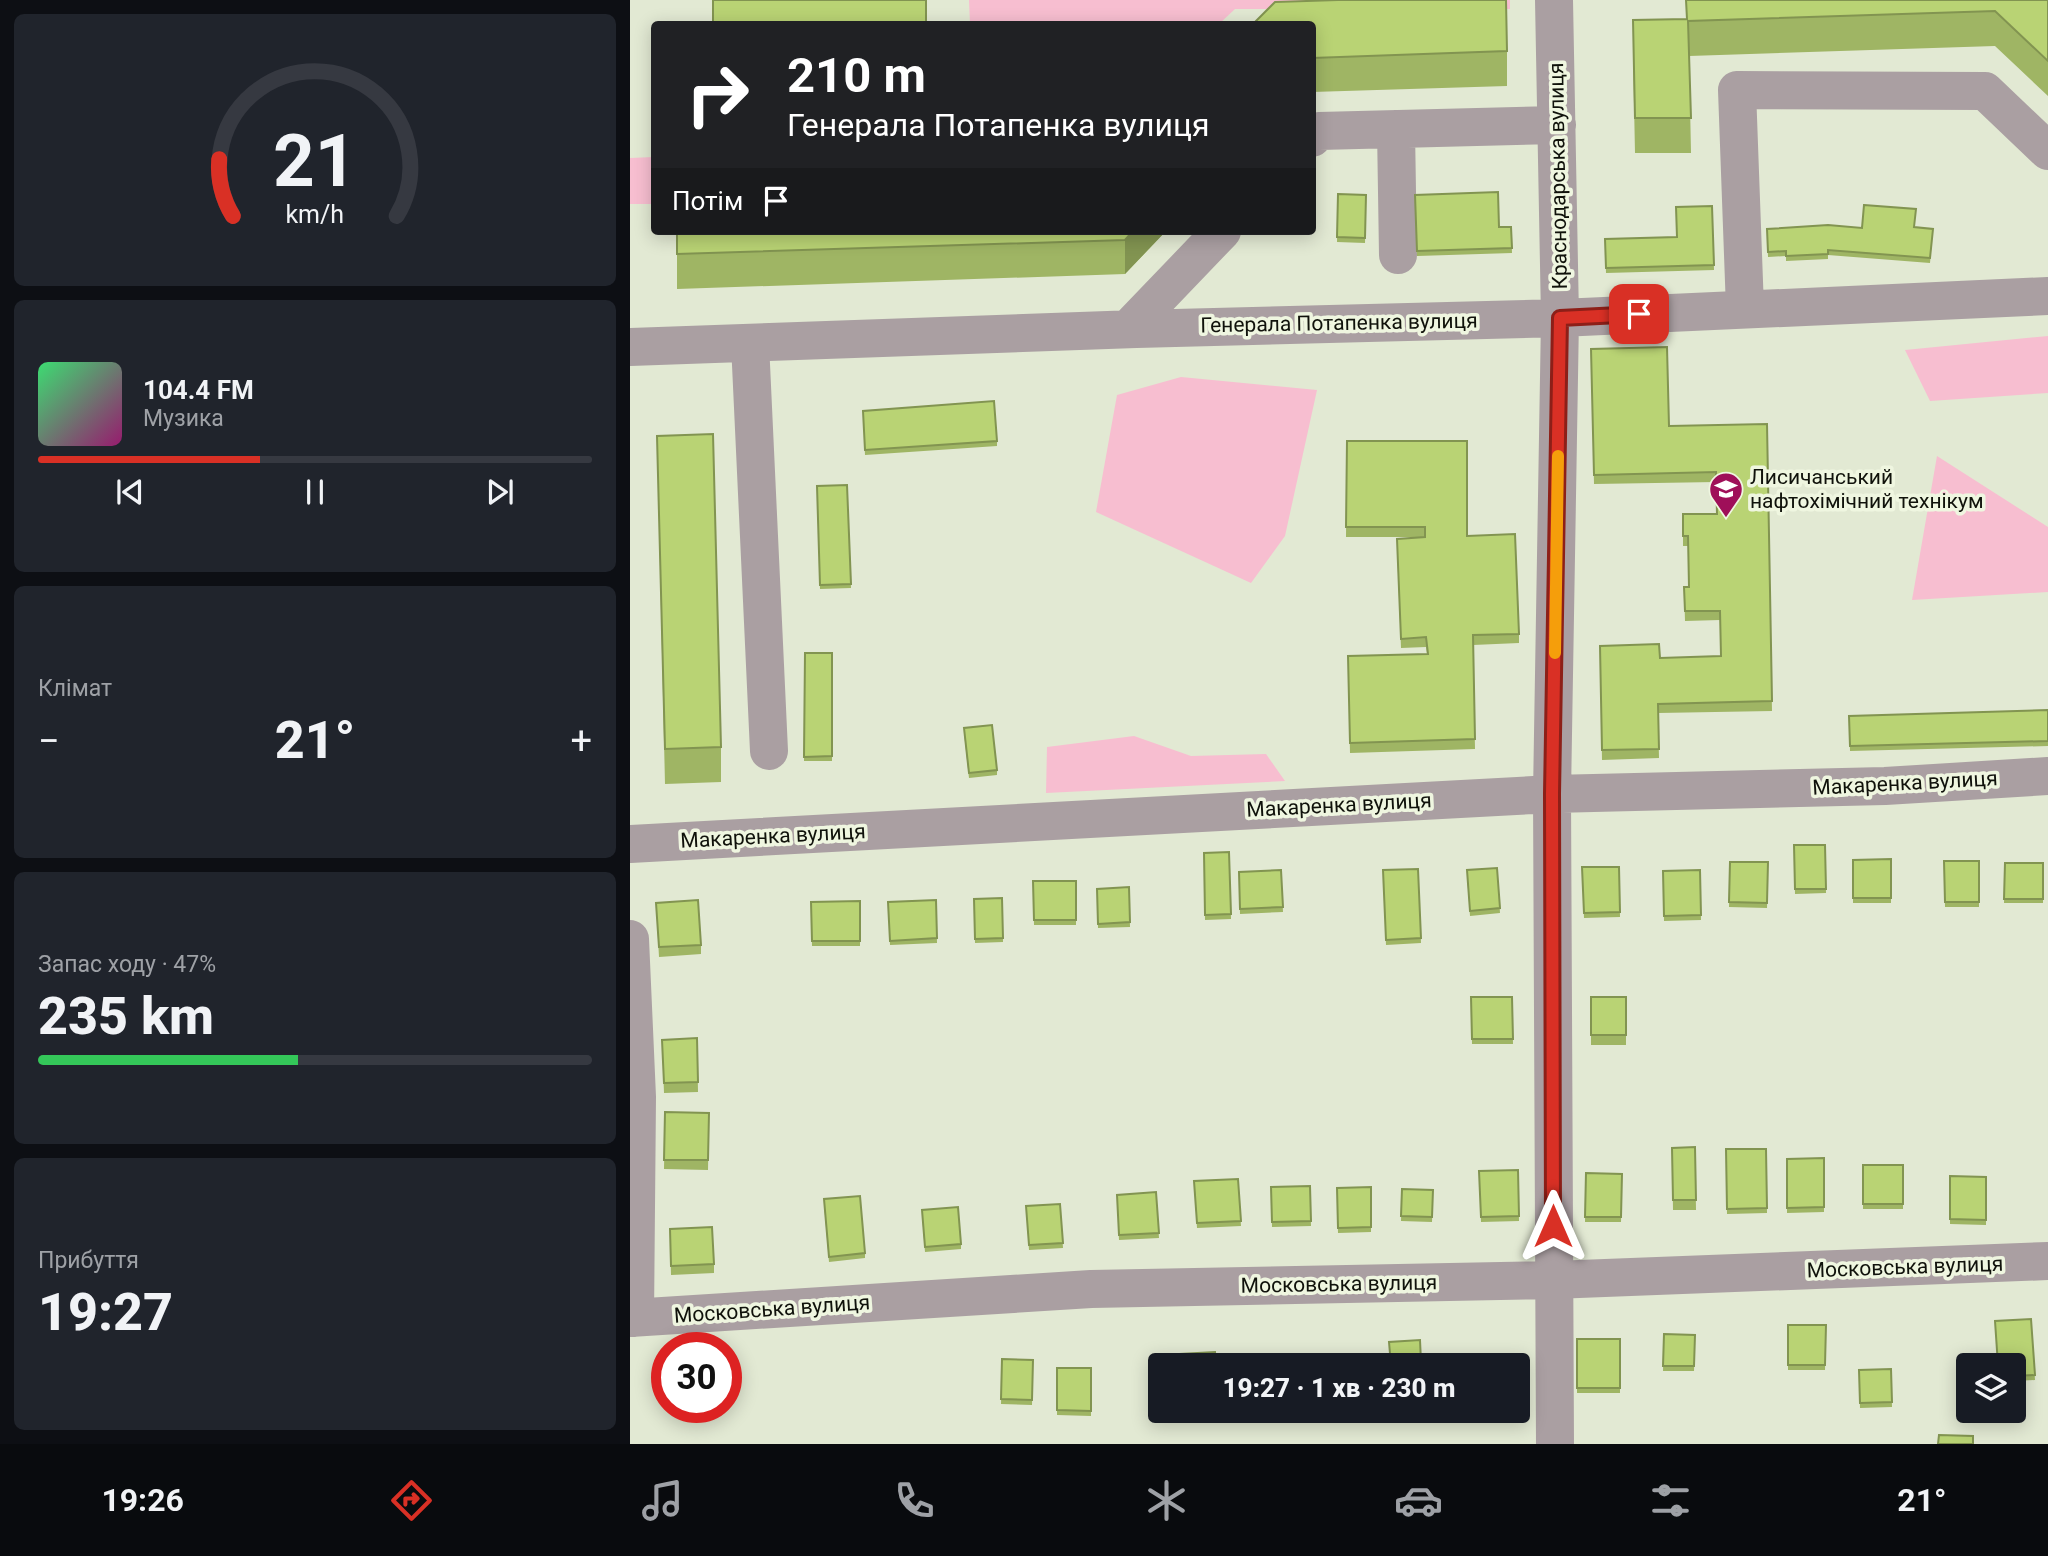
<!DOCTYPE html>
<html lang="uk">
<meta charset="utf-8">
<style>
:root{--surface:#171b24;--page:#20242c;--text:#f1f3f6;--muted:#9ea1a6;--line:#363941;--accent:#d93025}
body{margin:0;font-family:Roboto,sans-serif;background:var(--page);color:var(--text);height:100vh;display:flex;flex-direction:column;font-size:26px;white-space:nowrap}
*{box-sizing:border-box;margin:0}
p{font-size:23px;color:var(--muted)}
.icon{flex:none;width:38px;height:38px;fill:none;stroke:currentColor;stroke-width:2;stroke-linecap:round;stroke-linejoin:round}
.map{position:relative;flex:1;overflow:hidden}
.sheet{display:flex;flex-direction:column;gap:14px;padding:14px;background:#0d0f14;width:630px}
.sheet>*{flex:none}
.guide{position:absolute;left:21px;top:21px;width:665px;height:214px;border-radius:7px;box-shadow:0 4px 18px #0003;background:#202124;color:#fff;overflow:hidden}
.tools{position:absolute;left:1326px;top:1353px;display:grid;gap:14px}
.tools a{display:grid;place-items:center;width:70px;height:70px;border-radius:7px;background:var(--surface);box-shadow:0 4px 18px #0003;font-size:35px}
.speed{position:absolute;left:21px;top:1332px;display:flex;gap:14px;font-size:35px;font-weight:700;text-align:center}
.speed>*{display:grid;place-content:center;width:91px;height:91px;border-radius:50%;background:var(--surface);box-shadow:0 4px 18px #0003;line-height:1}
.speed .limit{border:10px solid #d22;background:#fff;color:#111}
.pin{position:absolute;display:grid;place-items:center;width:60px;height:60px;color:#fff;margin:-30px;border-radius:14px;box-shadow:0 4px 10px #0006}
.me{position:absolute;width:77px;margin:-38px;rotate:0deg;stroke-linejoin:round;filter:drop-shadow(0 0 5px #0008)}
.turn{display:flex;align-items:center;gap:24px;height:147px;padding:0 21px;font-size:32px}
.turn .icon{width:91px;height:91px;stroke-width:2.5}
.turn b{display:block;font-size:49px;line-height:60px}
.then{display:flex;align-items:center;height:66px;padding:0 21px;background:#0003;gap:14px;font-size:26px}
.big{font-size:52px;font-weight:800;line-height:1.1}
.sheet .widget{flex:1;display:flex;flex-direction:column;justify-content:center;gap:10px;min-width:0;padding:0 24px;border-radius:10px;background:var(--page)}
.sheet .dial{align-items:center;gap:0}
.dial svg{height:182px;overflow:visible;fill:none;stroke:var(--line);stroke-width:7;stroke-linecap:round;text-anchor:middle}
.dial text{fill:var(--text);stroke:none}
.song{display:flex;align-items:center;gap:21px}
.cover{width:84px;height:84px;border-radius:10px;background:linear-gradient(135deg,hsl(140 70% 55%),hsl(320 70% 35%))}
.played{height:7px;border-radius:4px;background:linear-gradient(90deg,var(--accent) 40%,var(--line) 40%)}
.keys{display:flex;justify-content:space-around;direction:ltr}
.heat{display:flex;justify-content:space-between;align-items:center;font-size:38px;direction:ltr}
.charge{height:10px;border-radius:5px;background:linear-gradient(90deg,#34c759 47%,var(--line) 0)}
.trip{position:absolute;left:518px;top:1353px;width:382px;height:70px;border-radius:7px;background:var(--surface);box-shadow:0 4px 18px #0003;font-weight:800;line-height:70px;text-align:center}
.tabs{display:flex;height:112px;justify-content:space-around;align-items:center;background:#090b0e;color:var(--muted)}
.tabs .icon{width:49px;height:49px}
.tabs .current{color:var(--accent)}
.tabs b{font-size:32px;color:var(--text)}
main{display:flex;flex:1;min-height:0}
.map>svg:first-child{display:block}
.green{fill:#f7bed0}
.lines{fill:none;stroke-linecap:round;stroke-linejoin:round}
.minor{stroke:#aa9fa2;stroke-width:38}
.wall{fill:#9fb564}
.shaded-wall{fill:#829451}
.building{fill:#b9d374;stroke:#829451;stroke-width:2}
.route-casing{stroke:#8d1f18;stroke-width:18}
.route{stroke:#d93025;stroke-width:12}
.slow{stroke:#f59e0b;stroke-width:12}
.labels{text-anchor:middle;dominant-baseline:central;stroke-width:7;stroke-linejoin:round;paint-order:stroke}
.street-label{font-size:21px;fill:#10120b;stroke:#eff6e0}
.poi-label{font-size:21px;fill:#10120b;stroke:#eff6e0;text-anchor:start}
</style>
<main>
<section class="sheet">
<div class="widget dial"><svg viewBox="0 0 100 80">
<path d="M14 69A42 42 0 1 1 86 69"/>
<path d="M14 69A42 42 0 0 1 8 44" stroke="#d93025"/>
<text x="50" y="56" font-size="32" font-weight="700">21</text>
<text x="50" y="72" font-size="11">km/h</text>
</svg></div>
<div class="widget">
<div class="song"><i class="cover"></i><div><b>104.4 FM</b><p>Музика</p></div></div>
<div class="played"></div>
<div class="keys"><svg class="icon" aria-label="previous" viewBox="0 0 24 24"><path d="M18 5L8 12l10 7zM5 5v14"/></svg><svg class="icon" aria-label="pause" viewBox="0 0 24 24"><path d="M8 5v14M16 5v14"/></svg><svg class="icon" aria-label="next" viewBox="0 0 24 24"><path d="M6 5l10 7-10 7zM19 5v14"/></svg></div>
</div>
<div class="widget"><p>Клімат</p>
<div class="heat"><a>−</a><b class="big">21°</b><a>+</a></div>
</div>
<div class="widget"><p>Запас ходу · 47%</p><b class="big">235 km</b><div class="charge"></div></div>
<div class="widget"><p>Прибуття</p><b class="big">19:27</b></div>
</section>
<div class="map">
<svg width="1418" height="1444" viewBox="0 0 1418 1444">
<rect width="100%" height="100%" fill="#e2e9d3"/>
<!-- green -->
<path class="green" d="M339 0H880V9H605L589 24H340Z
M24 157V204H0V158Z
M1418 336V393L1300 401 1275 350Z
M551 377 687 390 655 536 621 583 466 512 487 395Z
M1307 456 1418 527V592L1282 600Z
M504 736 561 756 636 754 655 781 416 793 417 747Z"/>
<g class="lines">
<!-- minor -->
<path class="minor" d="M924 0 930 318 922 794 925 1444
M766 129 768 255
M682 138 689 131 927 125
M1115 309 1107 90 1355 91 1418 151
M498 329 592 231
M120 343 139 751
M0 347 506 329 930 318 1418 296
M0 844 922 794 1255 786 1418 776
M0 939 7 1097 5 1318
M0 1318 461 1289 923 1280 1418 1261"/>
</g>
<!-- wall -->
<path class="wall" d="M1056 0H1418V96L1365 46 1059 56 1061 153H1005L1003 55 1056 19Z
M682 24 877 51V86L682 92Z
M708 194 736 195 735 243 707 242Z
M785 195 869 227H881L882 253 787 256Z
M1082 206 1084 270 976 273 975 239 1047 237Z
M1285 227 1303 229 1300 263 1198 255V259L1156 261V256L1138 257 1137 229Z
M47 231H536L495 274 47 289Z
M961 349 1039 426 1137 424 1142 711 1028 713 1029 758 972 760 970 646 1030 658 1091 656 1090 620 1055 621 1054 587H1059L1058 546H1053V514H1087L1086 482 964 484Z
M233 411 367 441V446L235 455Z
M27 436 91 747V782L35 784Z
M717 441 837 536 889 634V643L843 645 845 749 720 753 718 656 797 654 796 647 771 648 767 548 795 537H716Z
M217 485 221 588 190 589 187 486Z
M175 653H202V761H174Z
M1418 710V746L1220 751 1219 716Z
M334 733 367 770V775L339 778Z
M1164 845H1195L1196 893 1165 894Z
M599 852 601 919 575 920 574 853Z
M1261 859V903H1223V860Z
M1314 861H1349V907H1315Z
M1100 862H1138L1137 908 1099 907Z
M1375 863H1413V903H1374Z
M952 867H989L990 917 954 918Z
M867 868 870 913 840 916 837 875Z
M788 869 791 943 756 945 753 870Z
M651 870 653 912 610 914 609 872Z
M1070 870 1071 920 1034 921 1033 871Z
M403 881H446V925H404Z
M499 887 500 927 468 928 467 889Z
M372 898 373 942 345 943 344 899Z
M306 900 307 943 260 945 258 902Z
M230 901V946H182L181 902Z
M26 903 71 945V954L29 957Z
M841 997H882L883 1044H842Z
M961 997H996V1045H961Z
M67 1038 68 1092 34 1093 32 1040Z
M35 1112 79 1113 78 1170 34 1169Z
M1065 1147 1066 1210H1043L1042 1148Z
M1096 1149H1136L1137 1213 1097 1214Z
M1194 1158V1212L1157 1213V1159Z
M1233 1165H1273V1209H1233Z
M888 1170 889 1221 851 1222 849 1171Z
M956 1173 992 1174 991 1222H955Z
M1320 1176 1356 1177V1225L1320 1224Z
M608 1179 611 1226 567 1228 564 1181Z
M680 1186 681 1226 642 1227 641 1187Z
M741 1187V1232L708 1233 707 1188Z
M772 1189 803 1190 802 1222 771 1221Z
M526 1192 529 1238 489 1240 487 1195Z
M194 1204 235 1253V1258L199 1262Z
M430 1204 433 1248 399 1250 396 1206Z
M292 1215 331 1244V1249L295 1252Z
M40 1229 84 1264V1273L41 1275Z
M1401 1319 1405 1380 1384 1381V1365Z
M1158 1325H1196L1195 1370H1158Z
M1034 1334 1065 1335 1064 1371H1033Z
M947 1339H990V1393H947Z
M372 1359 403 1360 402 1405 371 1404Z
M427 1368H461V1416L427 1415Z
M1261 1369 1262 1407 1230 1408 1229 1370Z
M632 1410H677V1421L632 1423Z
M763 1410H819V1412L763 1415Z"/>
<!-- shaded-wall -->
<path class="shaded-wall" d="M503 231H536L495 274V240Z"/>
<!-- building -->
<path class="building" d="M83 0H296V24H83Z
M708 0H876L877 51 682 58V24H623L645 2Z
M1056 0H1418V61L1365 11 1058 21 1061 118H1005L1003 20 1057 19Z
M868 192 869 227H881L882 248 787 251 785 195Z
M708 194 736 195 735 238 707 237Z
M1234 205 1286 209 1284 227 1303 229 1300 258 1198 250V254L1156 256V251L1138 252 1137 229 1198 225 1232 228Z
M1082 206 1084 265 976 268 975 239 1047 237 1046 207Z
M47 231H503L495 240 47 254Z
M1037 347 1039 426 1137 424 1142 701 1028 704 1029 749 972 750 970 646 1029 644 1030 658 1091 656 1090 611H1055L1054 587H1059L1058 536H1053V514H1087L1086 472 964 475 961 349Z
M364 401 367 441 235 450 233 411Z
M83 434 91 747 35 749 27 436Z
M717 441H837V536L885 534 889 634 843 635 845 739 720 743 718 656 798 654 796 637 771 639 767 539 795 537V527H716Z
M217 485 221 584 190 585 187 486Z
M175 653H202V756L174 757Z
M1418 710V741L1220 746 1219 716Z
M362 725 367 770 339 773 334 728Z
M1164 845H1195L1196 889H1165Z
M599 852 601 914 575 915 574 853Z
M1261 859V898H1223V860Z
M1314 861H1349V902H1315Z
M1100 862H1138L1137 903 1099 902Z
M1375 863H1413V899H1374Z
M952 867H989L990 912 954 913Z
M867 868 870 908 840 911 837 870Z
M788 869 791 938 756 940 753 870Z
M651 870 653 907 610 909 609 872Z
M1070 870 1071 915 1034 916 1033 871Z
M403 881H446V920H404Z
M499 887 500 922 468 924 467 889Z
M372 898 373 938 345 939 344 899Z
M68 900 71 945 29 947 26 903Z
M306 900 307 938 260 941 258 902Z
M230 901V941H182L181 902Z
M841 997H882L883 1039H842Z
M961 997H996V1035H961Z
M67 1038 68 1082 34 1083 32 1040Z
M35 1112 79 1113 78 1160H34Z
M1065 1147 1066 1200H1043L1042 1148Z
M1096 1149H1136L1137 1208 1097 1209Z
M1194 1158V1207L1157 1208V1159Z
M1233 1165H1273V1204H1233Z
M888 1170 889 1216 851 1217 849 1171Z
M956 1173 992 1174 991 1217H955Z
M1320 1176 1356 1177V1220L1320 1219Z
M608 1179 611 1221 567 1223 564 1181Z
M680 1186 681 1221 642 1222 641 1187Z
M741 1187V1227L708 1228 707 1188Z
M772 1189 803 1190 802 1217 771 1216Z
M526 1192 529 1233 489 1235 487 1195Z
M230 1196 235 1253 199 1257 194 1199Z
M430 1204 433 1243 399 1245 396 1206Z
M328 1207 331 1244 295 1247 292 1210Z
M82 1227 84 1264 41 1266 40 1229Z
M1401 1319 1405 1375 1384 1376V1365H1368L1365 1321Z
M1158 1325H1196L1195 1365H1158Z
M1034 1334 1065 1335 1064 1366H1033Z
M947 1339H990V1388H947Z
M790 1340 791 1362 817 1360V1365H761L759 1342Z
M585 1352 586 1365H550V1354Z
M372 1359 403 1360 402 1400 371 1399Z
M427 1368H461V1411L427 1410Z
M1261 1369 1262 1402 1230 1403 1229 1370Z
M632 1410H677V1416L632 1418Z
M1309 1435 1343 1436V1444H1308Z"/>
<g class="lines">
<!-- route casing -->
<g class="route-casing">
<path id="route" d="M923 1226 922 794 930 318 1009 314"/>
</g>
<!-- route -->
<use href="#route" class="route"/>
<!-- slow -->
<path class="slow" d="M925 653 928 456"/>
</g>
<!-- icons -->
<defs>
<g id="university-pin" transform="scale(1.75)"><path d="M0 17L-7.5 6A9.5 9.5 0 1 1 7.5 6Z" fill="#9f0f59" stroke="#eff6e0"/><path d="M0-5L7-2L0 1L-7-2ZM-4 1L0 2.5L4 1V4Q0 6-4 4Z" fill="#fff"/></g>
</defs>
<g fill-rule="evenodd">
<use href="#university-pin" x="1096" y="489"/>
</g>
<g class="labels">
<!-- street labels -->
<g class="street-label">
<text transform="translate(928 176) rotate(-91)">Краснодарська вулиця</text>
<text transform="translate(709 323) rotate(-1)">Генерала Потапенка вулиця</text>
<text transform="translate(1275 783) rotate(-3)">Макаренка вулиця</text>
<text transform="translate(709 805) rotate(-3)">Макаренка вулиця</text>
<text transform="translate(143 836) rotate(-3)">Макаренка вулиця</text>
<text transform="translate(1275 1267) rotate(-2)">Московська вулиця</text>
<text transform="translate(709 1284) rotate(-1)">Московська вулиця</text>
<text transform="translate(142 1309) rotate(-4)">Московська вулиця</text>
</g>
<!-- poi labels -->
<g class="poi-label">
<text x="1120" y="477">Лисичанський<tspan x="1120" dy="24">нафтохімічний технікум</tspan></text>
</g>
</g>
</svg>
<div class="tools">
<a><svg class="icon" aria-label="layers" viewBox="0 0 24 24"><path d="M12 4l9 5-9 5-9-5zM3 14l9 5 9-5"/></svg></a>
</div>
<div class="speed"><div class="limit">30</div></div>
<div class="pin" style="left:1009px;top:314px;background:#d93025"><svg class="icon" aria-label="arrive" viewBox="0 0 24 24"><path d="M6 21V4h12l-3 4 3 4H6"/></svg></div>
<svg class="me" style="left:923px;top:1226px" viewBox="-20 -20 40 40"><path d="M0-17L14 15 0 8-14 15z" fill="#d93025" stroke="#fff" stroke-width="4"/></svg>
<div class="trip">19:27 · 1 хв · 230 m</div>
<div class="guide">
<div class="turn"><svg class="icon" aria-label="right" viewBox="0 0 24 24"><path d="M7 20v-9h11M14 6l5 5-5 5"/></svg><div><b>210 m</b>Генерала Потапенка вулиця</div></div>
<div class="then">Потім<svg class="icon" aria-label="arrive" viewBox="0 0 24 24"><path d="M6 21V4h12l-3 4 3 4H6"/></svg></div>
</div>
</div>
</main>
<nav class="tabs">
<b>19:26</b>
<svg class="icon current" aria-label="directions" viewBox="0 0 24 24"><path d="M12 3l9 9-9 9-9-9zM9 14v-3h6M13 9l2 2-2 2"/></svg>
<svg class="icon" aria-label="music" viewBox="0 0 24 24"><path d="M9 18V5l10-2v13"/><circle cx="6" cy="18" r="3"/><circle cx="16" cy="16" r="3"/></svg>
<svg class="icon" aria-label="phone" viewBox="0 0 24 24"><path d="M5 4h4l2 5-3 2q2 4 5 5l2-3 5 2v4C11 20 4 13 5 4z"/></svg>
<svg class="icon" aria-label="climate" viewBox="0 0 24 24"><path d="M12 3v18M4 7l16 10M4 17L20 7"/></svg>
<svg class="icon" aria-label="car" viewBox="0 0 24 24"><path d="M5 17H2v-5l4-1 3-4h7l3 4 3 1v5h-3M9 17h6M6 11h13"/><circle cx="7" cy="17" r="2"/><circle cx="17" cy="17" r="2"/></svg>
<svg class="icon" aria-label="filters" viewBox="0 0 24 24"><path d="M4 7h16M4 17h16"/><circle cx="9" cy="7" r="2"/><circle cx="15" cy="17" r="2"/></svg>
<b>21°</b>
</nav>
